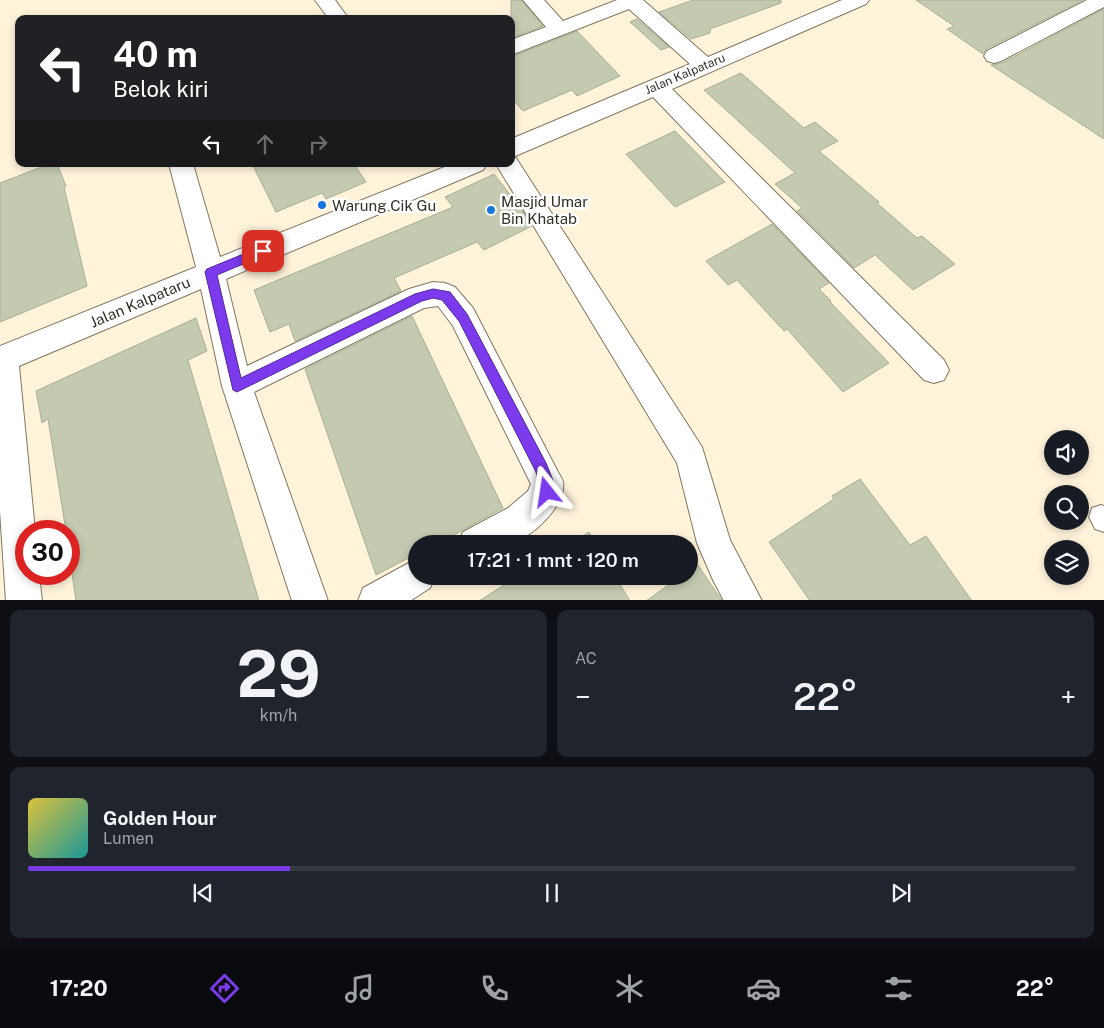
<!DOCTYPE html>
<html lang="id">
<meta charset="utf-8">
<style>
:root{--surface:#171b24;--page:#20242c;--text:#f1f3f6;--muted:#9ea1a6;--line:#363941;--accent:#7c3aed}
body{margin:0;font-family:"Public Sans",sans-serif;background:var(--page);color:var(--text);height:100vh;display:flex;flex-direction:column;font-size:19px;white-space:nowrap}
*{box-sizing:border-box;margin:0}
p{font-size:16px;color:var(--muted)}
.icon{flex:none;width:28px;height:28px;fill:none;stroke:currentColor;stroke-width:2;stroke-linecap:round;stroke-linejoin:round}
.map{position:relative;height:600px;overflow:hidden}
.details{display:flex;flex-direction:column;gap:10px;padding:10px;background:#0d0f14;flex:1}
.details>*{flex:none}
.hud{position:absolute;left:15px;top:15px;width:500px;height:152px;border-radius:10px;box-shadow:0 2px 8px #0003;background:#202124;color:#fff;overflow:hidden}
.buttons{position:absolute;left:1044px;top:430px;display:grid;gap:10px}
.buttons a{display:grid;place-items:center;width:45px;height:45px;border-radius:50%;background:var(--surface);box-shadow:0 2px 8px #0003;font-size:25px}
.speed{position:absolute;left:15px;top:520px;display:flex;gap:10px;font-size:25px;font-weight:700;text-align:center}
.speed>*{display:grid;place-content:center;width:65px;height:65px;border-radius:50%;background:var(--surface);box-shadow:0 2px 8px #0003;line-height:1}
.speed .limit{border:8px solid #d22;background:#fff;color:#111}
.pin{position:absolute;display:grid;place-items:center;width:42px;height:42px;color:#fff;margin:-21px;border-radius:10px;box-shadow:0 2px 8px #0006}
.me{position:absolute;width:55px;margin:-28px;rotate:345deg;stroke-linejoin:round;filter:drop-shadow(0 0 4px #0008)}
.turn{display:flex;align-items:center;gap:18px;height:105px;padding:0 15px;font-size:22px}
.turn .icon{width:65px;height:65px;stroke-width:2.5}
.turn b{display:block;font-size:35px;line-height:42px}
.lanes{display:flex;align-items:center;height:48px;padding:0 15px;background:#0003;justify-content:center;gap:25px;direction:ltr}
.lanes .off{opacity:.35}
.big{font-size:38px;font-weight:600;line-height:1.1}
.details .tile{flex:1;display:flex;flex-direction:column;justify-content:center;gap:8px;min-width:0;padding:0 18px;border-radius:10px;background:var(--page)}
.details .dial{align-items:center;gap:0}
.dial b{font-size:65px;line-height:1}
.song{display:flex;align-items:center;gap:15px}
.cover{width:60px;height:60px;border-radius:8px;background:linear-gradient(135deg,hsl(50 70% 55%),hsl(180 70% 35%))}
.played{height:5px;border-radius:2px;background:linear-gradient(90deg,var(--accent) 25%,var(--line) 25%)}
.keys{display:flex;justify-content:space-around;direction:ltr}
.heat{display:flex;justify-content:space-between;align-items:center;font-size:28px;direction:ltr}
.details .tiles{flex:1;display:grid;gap:10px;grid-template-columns:1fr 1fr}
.tile:last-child{grid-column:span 2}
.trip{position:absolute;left:408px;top:535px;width:290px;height:50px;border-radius:25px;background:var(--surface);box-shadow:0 2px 8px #0003;font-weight:600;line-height:50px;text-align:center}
.dock{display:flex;height:80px;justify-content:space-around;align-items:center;background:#090b0e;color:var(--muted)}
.dock .icon{width:35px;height:35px}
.dock .selected{color:var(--accent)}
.dock b{font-size:22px;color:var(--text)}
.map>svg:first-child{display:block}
.building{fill:#c3cab0;stroke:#a8ae95}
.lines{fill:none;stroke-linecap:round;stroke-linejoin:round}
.lane-casing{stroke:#817660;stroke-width:2}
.street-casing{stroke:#817660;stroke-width:2}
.lane{fill:#fff;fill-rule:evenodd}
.street{fill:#fff;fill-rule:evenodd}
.route{fill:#7c3aed;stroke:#51269a}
.poi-dot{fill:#1875de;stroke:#fff;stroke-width:2}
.labels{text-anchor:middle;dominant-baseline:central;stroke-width:5;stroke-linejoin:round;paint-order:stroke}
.far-street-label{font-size:12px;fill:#342f26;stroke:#fff}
.poi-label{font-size:15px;fill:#342f26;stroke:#fff;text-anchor:start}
.street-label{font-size:15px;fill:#342f26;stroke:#fff}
</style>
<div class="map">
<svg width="1104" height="601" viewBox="0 0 1104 601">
<rect width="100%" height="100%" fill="#fff3da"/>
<!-- building -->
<path class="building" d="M511 0H521L543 26 511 38Z
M693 0H781V3L710 29V33L691 39 659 12Z
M916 0H1083L986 49 983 54 947 29 954 26Z
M1104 9V139L991 65 1002 63Z
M637 19 669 47 661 50 630 22Z
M577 31 620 76 577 96 572 90 523 111 511 97V57Z
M741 73 804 128 815 122 838 141 819 151 879 202 877 203 917 238 922 236 955 264 913 290 875 255 854 268 797 211 802 208 775 184 795 173 704 90Z
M675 131 725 182 675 207 626 154Z
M49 164H57L66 186 64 187 87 286 0 322V183Z
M252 164H354L366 182 326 199 322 193 276 212Z
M494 174 522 210 532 226 484 250 477 242 394 278 401 291 295 341 289 324 270 332 254 290 453 207 445 197Z
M772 224 829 283 819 289 831 301 830 302 889 363 843 392 787 329 784 331 737 280 728 285 706 261Z
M412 316 503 508 439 543 416 544V554L376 575 305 369Z
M196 318 207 351 188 360 259 601H76L69 552V531H66L48 419 42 423 36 391Z
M860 479 910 545 926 536 972 601H810L769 542 834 499 832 496Z
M589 532 596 544H570Z
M698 565 722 601H646L681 576H689V571Z
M518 576H615L630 601H479Z"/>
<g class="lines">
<!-- lane casing -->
<g class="lane-casing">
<path id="lane" d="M1101 505 1104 506V532L1095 529 1089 517 1092 508Z"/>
</g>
<!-- street casing -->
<g class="street-casing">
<path id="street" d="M315 0H335L349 19H329Z
M523 0H544L563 21 617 0H643L708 57 842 0H869L866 4 672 89 944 360 949 370 944 380 934 383 924 380 653 97 513 157 516 158 702 447 730 540 762 601H724L713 580 697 543 677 463 496 164H511V139L690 64 629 9 511 55V40L546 27Z
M1087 0H1104V7L1001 61 994 63 987 61 984 56 987 51Z
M169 164H193L220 257 452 164H487L483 170 226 279 247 366 409 289 433 282 445 283 455 287 473 308 558 472C560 475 562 479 563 482 567 505 530 540 509 544 493 547 474 544 458 544L463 532 508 508 528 491 531 484 453 326 438 306 424 308 254 392 328 601H292L222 386 201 289 19 366 35 531H26V574H39L42 601H6L0 511V346L196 267Z
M416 559V576H435L430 588 410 601H358L363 588Z"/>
</g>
<!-- lane -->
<use href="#lane" class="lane"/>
<!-- street -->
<use href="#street" class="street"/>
</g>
<!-- route -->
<path class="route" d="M263 246 267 248 268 251 267 254 217 275 241 378 415 294 433 289 450 292 467 314 546 463 554 483 552 497 547 499 542 497 536 472 459 321 442 300 433 298 422 301 241 390 237 392 233 390 205 272 207 269Z"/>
<!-- markers -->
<g class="poi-dot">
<circle cx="322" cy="205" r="5"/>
<circle cx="491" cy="210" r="5"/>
</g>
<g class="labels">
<!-- far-street labels -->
<g class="far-street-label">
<text transform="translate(685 74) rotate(-23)">Jalan Kalpataru</text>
</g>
<!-- poi labels -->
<g class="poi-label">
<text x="501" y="201">Masjid Umar<tspan x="501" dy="17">Bin Khatab</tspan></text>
<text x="332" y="205">Warung Cik Gu</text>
</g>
<!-- street labels -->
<g class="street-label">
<text transform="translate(140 302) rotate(-23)">Jalan Kalpataru</text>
</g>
</g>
</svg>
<div class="buttons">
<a><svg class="icon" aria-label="sound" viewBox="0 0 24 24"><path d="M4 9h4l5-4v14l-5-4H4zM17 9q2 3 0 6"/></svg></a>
<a><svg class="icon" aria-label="search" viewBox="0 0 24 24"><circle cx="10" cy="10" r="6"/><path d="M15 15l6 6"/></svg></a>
<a><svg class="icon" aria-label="layers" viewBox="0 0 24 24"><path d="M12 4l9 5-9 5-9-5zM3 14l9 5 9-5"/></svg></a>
</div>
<div class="speed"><div class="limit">30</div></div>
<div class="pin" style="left:263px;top:251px;background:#d93025"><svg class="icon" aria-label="arrive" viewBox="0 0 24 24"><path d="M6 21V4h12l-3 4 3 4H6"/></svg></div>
<svg class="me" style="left:547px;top:492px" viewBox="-20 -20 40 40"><path d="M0-17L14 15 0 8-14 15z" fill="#7c3aed" stroke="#fff" stroke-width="4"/></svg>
<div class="trip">17:21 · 1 mnt · 120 m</div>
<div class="hud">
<div class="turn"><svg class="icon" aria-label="left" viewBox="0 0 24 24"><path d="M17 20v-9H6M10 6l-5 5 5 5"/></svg><div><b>40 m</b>Belok kiri</div></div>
<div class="lanes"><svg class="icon" aria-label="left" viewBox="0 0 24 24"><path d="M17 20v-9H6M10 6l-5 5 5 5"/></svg><svg class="icon off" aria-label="ahead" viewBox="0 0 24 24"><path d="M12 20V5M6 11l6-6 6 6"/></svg><svg class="icon off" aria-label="right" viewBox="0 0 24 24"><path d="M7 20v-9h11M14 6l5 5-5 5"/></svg></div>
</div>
</div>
<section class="details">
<div class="tiles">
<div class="tile dial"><b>29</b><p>km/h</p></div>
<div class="tile"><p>AC</p>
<div class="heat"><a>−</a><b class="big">22°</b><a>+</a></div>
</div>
<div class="tile">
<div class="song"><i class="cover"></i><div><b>Golden Hour</b><p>Lumen</p></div></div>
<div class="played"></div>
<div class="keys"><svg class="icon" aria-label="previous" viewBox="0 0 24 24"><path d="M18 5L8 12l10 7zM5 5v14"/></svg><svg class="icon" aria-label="pause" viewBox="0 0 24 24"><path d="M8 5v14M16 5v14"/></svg><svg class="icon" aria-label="next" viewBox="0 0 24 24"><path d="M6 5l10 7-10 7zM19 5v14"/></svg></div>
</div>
</div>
</section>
<nav class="dock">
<b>17:20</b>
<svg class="icon selected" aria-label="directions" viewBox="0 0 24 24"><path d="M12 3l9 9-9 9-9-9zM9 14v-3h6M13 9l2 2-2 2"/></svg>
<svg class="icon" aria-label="music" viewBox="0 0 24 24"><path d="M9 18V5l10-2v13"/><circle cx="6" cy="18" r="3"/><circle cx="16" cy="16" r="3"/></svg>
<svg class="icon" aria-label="phone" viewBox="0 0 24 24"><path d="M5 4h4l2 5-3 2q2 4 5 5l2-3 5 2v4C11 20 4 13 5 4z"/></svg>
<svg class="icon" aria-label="climate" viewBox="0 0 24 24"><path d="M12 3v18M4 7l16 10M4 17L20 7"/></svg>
<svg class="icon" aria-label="car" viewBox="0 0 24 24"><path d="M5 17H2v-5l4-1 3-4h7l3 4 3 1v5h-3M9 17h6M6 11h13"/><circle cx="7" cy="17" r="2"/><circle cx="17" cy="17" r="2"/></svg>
<svg class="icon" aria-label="filters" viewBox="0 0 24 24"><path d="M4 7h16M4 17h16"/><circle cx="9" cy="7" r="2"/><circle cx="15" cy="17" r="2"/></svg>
<b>22°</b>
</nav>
